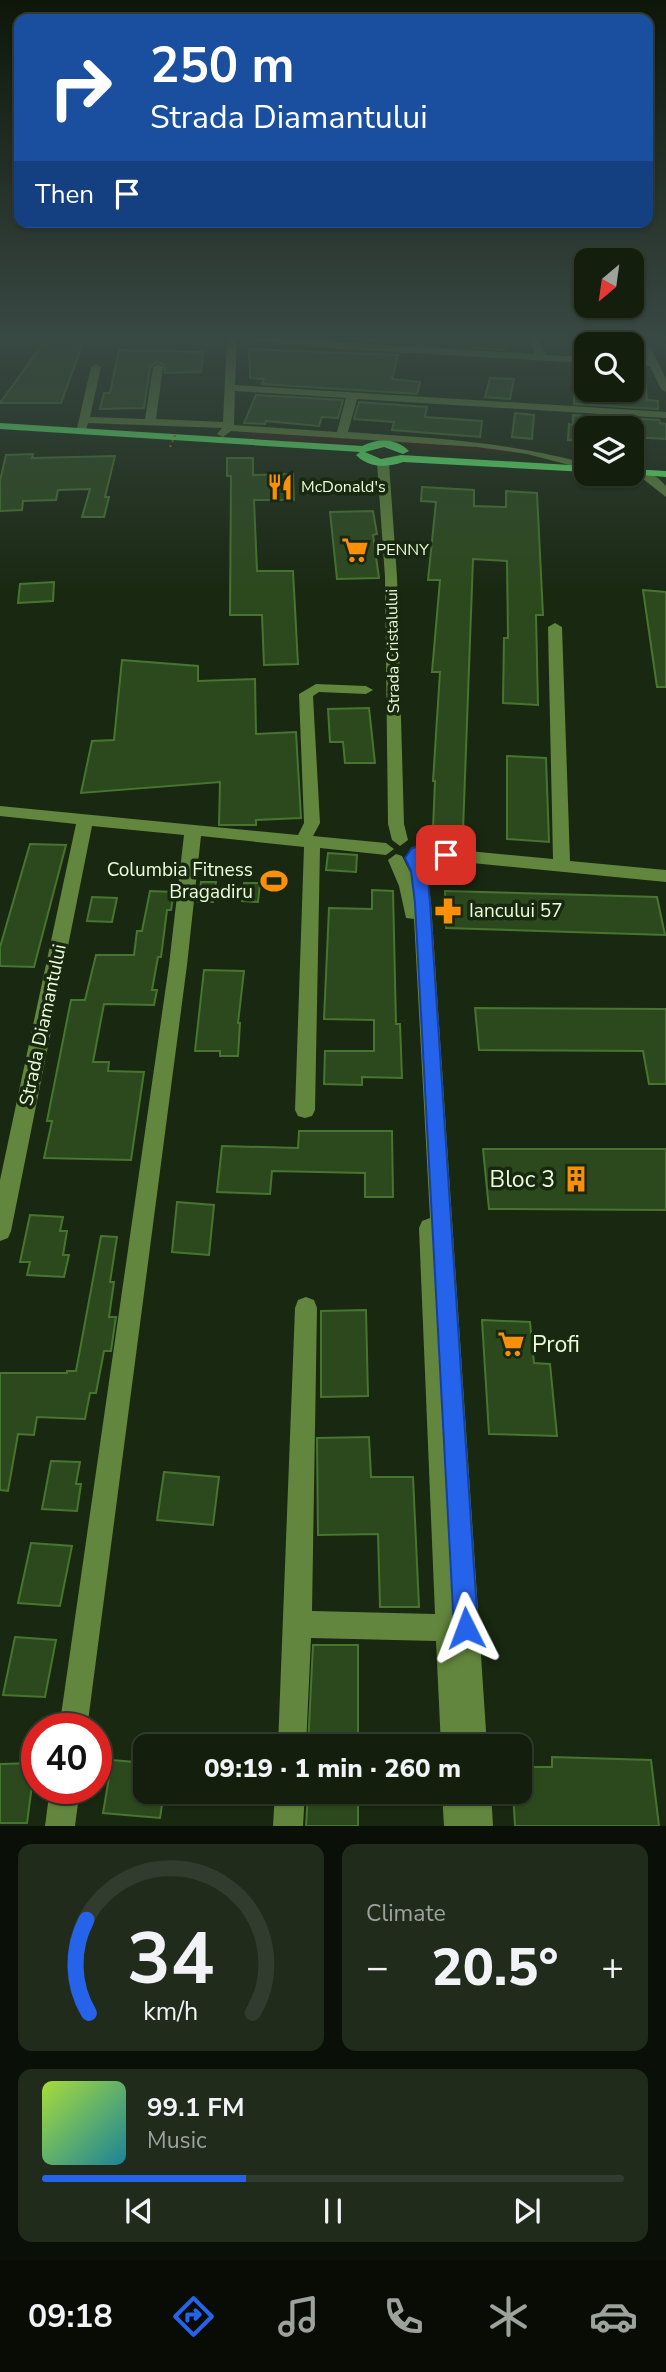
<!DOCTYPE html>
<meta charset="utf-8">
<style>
:root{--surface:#131e0d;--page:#202b1b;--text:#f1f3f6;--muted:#9da29d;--line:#323c2e;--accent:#2563eb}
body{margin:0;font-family:"Nunito Sans",sans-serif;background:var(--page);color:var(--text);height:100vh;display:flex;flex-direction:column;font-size:26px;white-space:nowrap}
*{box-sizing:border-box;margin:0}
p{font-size:23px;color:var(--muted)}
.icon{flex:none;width:38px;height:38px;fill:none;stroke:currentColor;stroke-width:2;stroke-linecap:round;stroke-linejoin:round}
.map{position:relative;height:1826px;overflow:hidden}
.details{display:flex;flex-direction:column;gap:18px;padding:18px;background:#0a1007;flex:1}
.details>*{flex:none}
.banner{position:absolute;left:14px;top:14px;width:639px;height:214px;border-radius:14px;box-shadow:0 2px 5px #0004,0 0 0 2px var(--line);background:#1a4fa0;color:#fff;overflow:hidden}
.needle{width:46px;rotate:209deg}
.controls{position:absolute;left:574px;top:248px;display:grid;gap:14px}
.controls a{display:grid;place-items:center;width:70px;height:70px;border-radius:14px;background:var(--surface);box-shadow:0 2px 5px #0004,0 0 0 2px var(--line);font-size:35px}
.speed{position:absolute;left:21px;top:1713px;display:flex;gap:14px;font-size:35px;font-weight:700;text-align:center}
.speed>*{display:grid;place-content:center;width:91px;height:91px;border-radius:50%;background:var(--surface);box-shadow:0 2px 5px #0004,0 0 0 2px var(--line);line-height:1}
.speed .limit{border:10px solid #d22;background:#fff;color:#111}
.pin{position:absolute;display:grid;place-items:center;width:60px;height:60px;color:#fff;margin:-30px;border-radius:14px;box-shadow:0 4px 10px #0006}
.me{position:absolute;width:77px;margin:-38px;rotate:357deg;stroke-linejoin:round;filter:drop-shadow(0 0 5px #0008)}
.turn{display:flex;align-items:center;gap:24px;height:147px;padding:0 21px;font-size:32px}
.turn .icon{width:91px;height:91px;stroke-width:2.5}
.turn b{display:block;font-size:49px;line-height:60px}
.then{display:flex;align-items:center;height:66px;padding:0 21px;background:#0003;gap:14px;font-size:26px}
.big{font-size:52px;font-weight:800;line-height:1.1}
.details .widget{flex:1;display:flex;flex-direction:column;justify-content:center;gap:10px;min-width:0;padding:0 24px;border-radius:14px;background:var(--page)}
.details .dial{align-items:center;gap:0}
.dial svg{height:182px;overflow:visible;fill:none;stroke:var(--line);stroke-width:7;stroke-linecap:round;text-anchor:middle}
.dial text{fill:var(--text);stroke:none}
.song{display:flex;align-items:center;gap:21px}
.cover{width:84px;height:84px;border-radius:10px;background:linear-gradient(135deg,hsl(80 70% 55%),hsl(190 70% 35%))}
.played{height:7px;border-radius:4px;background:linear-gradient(90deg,var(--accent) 35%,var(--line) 35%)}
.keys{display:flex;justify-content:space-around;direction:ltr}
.heat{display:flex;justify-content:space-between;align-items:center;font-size:38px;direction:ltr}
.details .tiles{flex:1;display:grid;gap:18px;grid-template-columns:1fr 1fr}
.widget:last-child{grid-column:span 2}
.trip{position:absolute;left:133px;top:1734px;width:399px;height:70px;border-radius:14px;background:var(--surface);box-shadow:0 2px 5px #0004,0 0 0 2px var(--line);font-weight:800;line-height:70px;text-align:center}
.tabs{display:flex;height:112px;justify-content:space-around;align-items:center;background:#080c05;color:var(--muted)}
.tabs .icon{width:49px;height:49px}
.tabs .on{color:var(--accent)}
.tabs b{font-size:32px;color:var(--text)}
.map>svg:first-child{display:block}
.green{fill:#322114}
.building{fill:#2c491d;stroke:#47752f;stroke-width:2}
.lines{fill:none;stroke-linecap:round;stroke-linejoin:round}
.minor{fill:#62863d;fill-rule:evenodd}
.major{fill:#62fc6f;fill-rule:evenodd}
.path-bridge{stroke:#b96832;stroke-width:2;stroke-dasharray:2 3.5;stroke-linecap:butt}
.route{fill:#2563eb;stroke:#184099;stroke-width:2}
.labels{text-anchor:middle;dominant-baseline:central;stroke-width:7;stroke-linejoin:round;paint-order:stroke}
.far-poi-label{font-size:16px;fill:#e9fed9;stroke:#192811;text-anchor:start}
.far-street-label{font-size:16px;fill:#e9fed9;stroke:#192811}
.poi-label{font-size:19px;fill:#e9fed9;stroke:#192811;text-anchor:end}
.street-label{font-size:19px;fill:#e9fed9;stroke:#192811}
.near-poi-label{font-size:23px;fill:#e9fed9;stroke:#192811;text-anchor:end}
</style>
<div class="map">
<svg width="666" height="1826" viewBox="0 0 666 1826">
<rect width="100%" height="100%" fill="#192811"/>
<!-- green -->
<path class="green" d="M237 431 376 439 341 445 253 439Z
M396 440 475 445 523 455 419 449Z"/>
<!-- building -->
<path class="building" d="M47 338H85L61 403H0Z
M331 338H403L401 343Z
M465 339 507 342 506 350 463 347Z
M249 349 398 355 392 379 420 382 417 394 262 384 264 379 250 378Z
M119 350 203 352 201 372 165 373 164 365 157 362 150 367 144 408 100 409 104 393H110Z
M632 368H644L647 400 658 401V409L574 404V390H632Z
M490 378 514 379 510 399 485 397Z
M256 395 343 400 338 418 322 417 319 426 266 421 265 424 244 423Z
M359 402 427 407 425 417 482 421 480 437 392 430 394 422 354 419Z
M515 413 534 415 532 439 512 437Z
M573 415 659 420 660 423 666 424V439L632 437V429H583V441L568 440 569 424 573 425Z
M33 454 32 458 115 456 105 497H109L104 517H82L90 489 58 490 56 500 23 501 22 510 0 511V481L6 455Z
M227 458H253V475L293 474 294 500H254L257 571H293L298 664 264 665 262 615H230L231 476H227Z
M422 487 474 490V506L506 507V491L537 493 543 615H536L538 705 503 703 504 638H508L507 561 473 559 463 831 433 829 435 781H433L440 672H432L440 580H428L436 502 421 501Z
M373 511 377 534 373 535 379 578 337 579 330 512Z
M54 582 53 601 18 603 20 584Z
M643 590 666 592V687H657Z
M122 660 198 666V681L255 679 256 734 296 732 301 818 256 820V825H219L220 782 81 793 92 741 114 740Z
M369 708 375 763H345L343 742H330L328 709Z
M507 756 546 758 549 842 507 839Z
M30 844 66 845 34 967 0 966V947Z
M328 853 357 855 356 872 326 870Z
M201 882H216L213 902H198Z
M244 883H260L258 902 242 901Z
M372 890 393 891 396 1024H400L402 1078 362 1077V1085L324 1084 325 1051H374V1020L324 1019 329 908 372 909Z
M150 891 174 892 171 910H167L161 957H158L152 990H157L154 1005 104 1004 93 1062H109L108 1071 144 1072 131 1160 44 1158 52 1121H47L71 1000H85L96 955H134L137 931H142Z
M445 891 657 897 665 935 446 928Z
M92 897 117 898 112 922 87 921Z
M204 970 244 971 238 1023H240L238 1056H220V1051H195Z
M475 1008 666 1009V1084H649L643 1051 479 1050Z
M299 1131H392L393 1197H365V1173L272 1171 270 1194 217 1192 222 1146 298 1148Z
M483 1149H666V1210L489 1209Z
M177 1202 214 1205 209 1255 172 1252Z
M30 1215 63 1217 60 1231H67L63 1255H69L64 1277 27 1275 30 1262H20Z
M101 1236 117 1237 110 1282H114L109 1317H116L111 1351H104L96 1393H90L85 1419 37 1417 34 1435 18 1434 8 1491 0 1490V1373H67V1371H76Z
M366 1310 368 1396 321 1397V1311Z
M482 1320 530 1322 534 1363 550 1364 557 1436 489 1434Z
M369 1437 371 1477H413L419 1607H380L378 1534 318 1535 317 1438Z
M51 1461 80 1462 76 1484H81L77 1511 42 1509Z
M164 1472 219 1477 213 1525 157 1520Z
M31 1543 72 1546 60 1606 18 1603Z
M15 1637 56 1640 45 1697 3 1695Z
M313 1645H358V1746H308Z
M552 1757 651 1760 659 1826H515L513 1792H520V1767H552Z
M112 1760 145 1763V1792H164L160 1818 103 1813Z
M35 1763 27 1823H0V1764Z
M308 1792H358V1826H306Z"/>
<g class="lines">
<!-- minor -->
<path class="minor" d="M227 338H274L535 354 529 338H539L546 355 586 357V363L338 349 237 339 235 385 666 412V418L357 399 348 432C430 438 501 441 581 462V466L577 467 527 454 477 447 231 431 223 437 217 434 222 428 88 423 86 430 77 428 91 367 96 364 101 367 90 417 145 419 153 367 158 364 163 367 156 419 223 422ZM235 391 346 398 337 432 234 425Z
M636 338H646L666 379V392L661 389 650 366 632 365V359L647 360Z
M383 460 389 463 397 577 404 824 408 840 400 846 392 840 388 824 385 577 377 463Z
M642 470 658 478 666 486V497L638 475V471Z
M555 623 562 627 570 861 666 870V882L421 858 427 871 431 903 487 1746H441L436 1641 311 1638 306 1746H278L295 1308 298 1300 306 1297 314 1300 317 1308 312 1611 435 1614 419 1228 422 1221 430 1218 414 919 406 918 399 886 388 860 396 854 402 856 411 874 405 858 411 848 417 846 553 859 548 627Z
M316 684 366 686 373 690 366 694 319 692 313 696 320 823 313 836 386 843 394 849 386 855 320 848 315 1110 312 1116 305 1118 298 1116 295 1110 304 847 201 836 187 965 87 1729H59L169 965 184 835 92 826 11 1231 8 1238 0 1241V1180L76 824 0 816V806L298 835 304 823 299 694Z
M50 1788H80L75 1826H45Z
M275 1792H305L303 1826H273Z
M442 1792H491L493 1826H444Z"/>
<!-- major -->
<path class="major" d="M0 423 362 446C378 438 396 438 409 451L403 454 384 447 365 452 381 459 401 455 586 466V472L403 462C386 468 369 468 356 455L360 452 0 429Z
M632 469 666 471V477L628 474H632Z"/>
<!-- path-bridge -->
<path class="path-bridge" d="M170 447 176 433"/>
</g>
<!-- sky -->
<linearGradient id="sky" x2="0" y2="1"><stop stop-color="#0e1609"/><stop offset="0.57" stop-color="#384843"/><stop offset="1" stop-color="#384843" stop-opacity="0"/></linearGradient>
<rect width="666" height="593" fill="url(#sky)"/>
<!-- route -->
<path class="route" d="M417 847 446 849 453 855 446 860 421 859 427 871 430 903 478 1628 475 1637 466 1641 457 1637 454 1628 415 903 411 871 405 858 412 848Z"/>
<!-- icons -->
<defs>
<g id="restaurant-bare" transform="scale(2.1)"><path d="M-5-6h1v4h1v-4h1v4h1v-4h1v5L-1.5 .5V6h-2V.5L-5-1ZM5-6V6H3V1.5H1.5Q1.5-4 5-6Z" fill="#fb9008" stroke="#192811" stroke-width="2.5" paint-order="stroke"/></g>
<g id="supermarket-bare" transform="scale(2.1)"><path d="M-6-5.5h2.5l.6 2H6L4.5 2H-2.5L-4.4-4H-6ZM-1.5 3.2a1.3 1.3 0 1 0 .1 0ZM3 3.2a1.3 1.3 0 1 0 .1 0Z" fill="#fb9008" stroke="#192811" stroke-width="2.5" paint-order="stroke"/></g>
<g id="stadium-bare" transform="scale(2.1)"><path d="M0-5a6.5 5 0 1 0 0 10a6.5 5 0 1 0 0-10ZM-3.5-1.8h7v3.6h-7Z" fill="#fb9008" stroke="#192811" stroke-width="2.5" paint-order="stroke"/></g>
<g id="pharmacy-bare" transform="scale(2.1)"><path d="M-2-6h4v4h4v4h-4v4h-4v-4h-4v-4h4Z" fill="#fb9008" stroke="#192811" stroke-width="2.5" paint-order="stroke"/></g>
<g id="building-bare" transform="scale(2.1)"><path d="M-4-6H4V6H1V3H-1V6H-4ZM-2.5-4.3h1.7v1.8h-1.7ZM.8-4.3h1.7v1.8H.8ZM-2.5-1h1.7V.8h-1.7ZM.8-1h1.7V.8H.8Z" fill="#fb9008" stroke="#192811" stroke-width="2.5" paint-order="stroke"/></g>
</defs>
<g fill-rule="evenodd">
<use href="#restaurant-bare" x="280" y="487"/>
<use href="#supermarket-bare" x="355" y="550"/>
<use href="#stadium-bare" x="274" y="881"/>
<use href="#pharmacy-bare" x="448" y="911"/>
<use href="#building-bare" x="576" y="1179"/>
<use href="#supermarket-bare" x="511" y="1344"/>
</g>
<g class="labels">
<!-- far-poi labels -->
<g class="far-poi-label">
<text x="301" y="487">McDonald's</text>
<text x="376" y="550">PENNY</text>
</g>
<!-- far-street labels -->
<g class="far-street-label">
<text transform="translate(393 651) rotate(-91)">Strada Cristalului</text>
</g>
<!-- poi labels -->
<g class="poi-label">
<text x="253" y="870">Columbia Fitness<tspan x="253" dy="22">Bragadiru</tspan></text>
<text x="469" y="911" text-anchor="start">Iancului 57</text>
</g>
<!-- street labels -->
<g class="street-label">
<text transform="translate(43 1025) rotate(-78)">Strada Diamantului</text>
</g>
<!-- near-poi labels -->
<g class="near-poi-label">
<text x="555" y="1179">Bloc 3</text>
<text x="532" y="1344" text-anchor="start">Profi</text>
</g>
</g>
</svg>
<div class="controls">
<a><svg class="needle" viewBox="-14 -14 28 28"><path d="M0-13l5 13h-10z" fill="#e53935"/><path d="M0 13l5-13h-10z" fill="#9da29d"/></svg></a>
<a><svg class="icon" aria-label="search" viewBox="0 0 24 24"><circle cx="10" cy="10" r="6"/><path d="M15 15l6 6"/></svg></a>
<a><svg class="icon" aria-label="layers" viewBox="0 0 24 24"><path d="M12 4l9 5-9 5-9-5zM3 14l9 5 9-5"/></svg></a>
</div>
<div class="speed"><div class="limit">40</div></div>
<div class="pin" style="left:446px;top:855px;background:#d93025"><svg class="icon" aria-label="arrive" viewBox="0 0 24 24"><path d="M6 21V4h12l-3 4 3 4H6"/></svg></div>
<svg class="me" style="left:466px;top:1628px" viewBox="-20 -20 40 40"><path d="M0-17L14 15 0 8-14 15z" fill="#2563eb" stroke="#fff" stroke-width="4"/></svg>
<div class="trip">09:19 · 1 min · 260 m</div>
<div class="banner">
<div class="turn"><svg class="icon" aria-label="right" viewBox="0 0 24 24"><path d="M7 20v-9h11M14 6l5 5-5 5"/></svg><div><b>250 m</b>Strada Diamantului</div></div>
<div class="then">Then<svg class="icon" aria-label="arrive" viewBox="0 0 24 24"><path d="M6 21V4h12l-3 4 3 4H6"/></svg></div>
</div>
</div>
<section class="details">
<div class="tiles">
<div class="widget dial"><svg viewBox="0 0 100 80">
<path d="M14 69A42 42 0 1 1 86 69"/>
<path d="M14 69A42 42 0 0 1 13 28" stroke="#2563eb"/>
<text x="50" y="56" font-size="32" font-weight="700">34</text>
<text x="50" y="72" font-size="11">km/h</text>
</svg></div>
<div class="widget"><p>Climate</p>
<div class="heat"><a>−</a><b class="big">20.5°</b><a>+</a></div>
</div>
<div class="widget">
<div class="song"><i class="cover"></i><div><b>99.1 FM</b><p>Music</p></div></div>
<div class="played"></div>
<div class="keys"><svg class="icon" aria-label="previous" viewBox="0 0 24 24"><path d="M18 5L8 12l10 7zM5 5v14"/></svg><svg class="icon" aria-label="pause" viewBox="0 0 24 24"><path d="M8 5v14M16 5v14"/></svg><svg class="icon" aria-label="next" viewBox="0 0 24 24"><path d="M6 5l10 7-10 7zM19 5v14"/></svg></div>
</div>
</div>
</section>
<nav class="tabs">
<b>09:18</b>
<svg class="icon on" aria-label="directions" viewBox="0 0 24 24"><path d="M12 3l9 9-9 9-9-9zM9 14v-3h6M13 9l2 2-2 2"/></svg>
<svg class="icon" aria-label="music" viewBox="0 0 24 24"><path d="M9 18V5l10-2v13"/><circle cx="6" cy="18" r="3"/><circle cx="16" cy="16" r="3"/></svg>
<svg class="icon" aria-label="phone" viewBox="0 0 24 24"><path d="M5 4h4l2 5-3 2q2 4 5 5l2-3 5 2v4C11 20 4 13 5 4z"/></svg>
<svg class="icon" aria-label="climate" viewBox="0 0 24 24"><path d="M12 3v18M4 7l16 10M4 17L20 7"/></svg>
<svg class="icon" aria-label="car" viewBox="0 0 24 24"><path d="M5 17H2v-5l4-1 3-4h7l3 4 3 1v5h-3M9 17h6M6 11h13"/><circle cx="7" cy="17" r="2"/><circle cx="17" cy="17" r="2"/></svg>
</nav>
